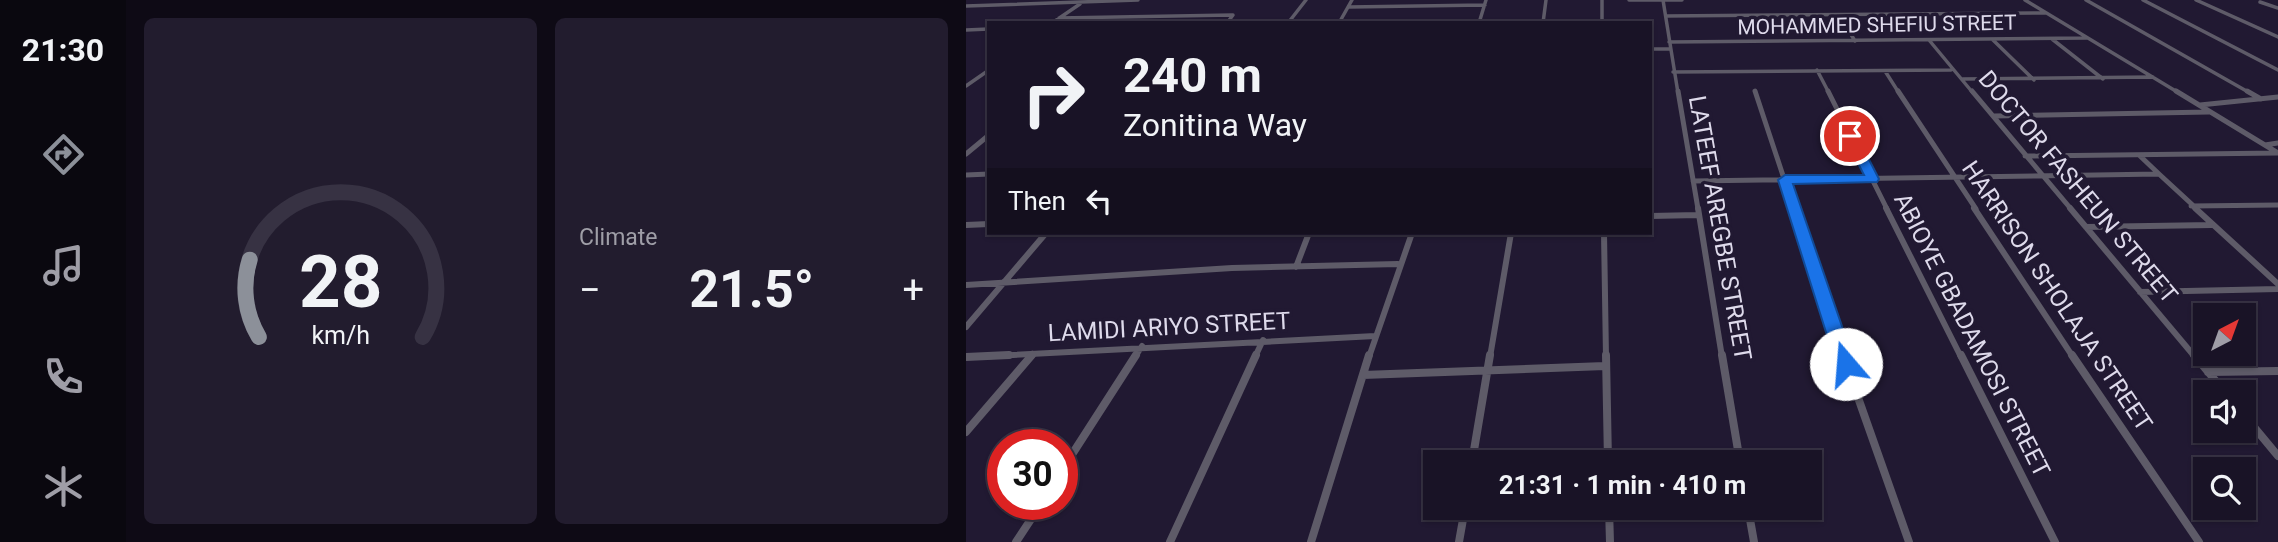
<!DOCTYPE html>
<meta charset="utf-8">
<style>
:root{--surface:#191326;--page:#221c2e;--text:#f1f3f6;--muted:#9f9ea7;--line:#373243;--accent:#8c9099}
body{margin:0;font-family:Roboto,sans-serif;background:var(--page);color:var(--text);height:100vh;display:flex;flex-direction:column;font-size:26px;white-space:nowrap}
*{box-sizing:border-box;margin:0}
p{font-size:23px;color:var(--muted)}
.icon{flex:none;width:38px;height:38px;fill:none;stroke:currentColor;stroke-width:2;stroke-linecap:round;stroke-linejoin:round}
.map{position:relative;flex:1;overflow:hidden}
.panel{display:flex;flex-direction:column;gap:18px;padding:18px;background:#0e0a15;width:840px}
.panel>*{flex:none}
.hud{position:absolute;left:21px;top:21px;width:665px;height:214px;border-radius:0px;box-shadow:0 2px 5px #0004,0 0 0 2px var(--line);background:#191326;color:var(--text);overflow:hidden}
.needle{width:46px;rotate:41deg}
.fabs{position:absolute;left:1227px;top:303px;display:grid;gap:14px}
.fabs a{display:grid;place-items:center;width:63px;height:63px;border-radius:0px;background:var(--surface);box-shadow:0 2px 5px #0004,0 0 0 2px var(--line);font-size:35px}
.speed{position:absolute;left:21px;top:429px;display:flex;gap:14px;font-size:35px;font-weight:700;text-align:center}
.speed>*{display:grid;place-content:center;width:91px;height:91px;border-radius:50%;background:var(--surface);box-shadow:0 2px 5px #0004,0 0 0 2px var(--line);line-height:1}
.speed .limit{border:10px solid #d22;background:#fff;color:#111}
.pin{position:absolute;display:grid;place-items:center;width:60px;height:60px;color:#fff;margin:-30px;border:4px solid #fff;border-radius:50%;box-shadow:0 2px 7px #0007}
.me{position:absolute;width:77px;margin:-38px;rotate:342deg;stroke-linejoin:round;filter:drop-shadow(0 0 5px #0008)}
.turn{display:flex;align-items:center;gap:24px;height:147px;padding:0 21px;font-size:32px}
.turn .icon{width:91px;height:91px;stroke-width:2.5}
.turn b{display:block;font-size:49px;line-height:60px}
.then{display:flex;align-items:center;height:66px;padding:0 21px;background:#0003;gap:14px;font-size:26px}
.big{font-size:52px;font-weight:700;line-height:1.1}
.panel .widget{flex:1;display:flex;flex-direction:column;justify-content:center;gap:10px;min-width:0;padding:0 24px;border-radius:10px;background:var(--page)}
.panel .dial{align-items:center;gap:0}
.dial svg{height:182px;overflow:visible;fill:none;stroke:var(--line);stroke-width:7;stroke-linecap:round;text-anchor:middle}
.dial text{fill:var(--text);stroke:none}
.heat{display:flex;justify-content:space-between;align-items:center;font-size:38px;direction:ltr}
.panel .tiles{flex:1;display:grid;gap:18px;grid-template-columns:repeat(2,1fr)}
.trip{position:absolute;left:457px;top:450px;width:399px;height:70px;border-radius:0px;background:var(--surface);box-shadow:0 2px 5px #0004,0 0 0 2px var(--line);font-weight:700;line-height:70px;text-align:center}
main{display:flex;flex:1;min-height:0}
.tab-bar{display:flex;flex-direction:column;width:126px;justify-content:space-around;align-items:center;background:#0a080f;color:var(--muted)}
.tab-bar .icon{width:49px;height:49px}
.tab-bar .active{color:var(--accent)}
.tab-bar b{font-size:32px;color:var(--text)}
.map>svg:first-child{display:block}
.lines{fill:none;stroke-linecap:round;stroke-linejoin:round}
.street-far3{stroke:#5e5b68;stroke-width:3.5}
.street-far2{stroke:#5e5b68;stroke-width:5}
.street-far1{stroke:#5e5b68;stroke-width:6}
.street{stroke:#5e5b68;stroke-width:8}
.route{fill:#1a73e8;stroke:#114b97;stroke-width:2}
.labels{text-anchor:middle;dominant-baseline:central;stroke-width:7;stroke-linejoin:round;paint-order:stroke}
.far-street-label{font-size:21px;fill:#dedaeb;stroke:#211932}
.street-label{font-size:24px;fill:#dedaeb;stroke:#211932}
</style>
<main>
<nav class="tab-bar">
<b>21:30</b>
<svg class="icon active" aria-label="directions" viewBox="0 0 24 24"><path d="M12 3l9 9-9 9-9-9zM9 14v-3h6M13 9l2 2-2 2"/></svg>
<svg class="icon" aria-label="music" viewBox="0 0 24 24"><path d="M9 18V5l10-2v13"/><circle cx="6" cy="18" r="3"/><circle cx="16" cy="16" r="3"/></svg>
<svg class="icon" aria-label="phone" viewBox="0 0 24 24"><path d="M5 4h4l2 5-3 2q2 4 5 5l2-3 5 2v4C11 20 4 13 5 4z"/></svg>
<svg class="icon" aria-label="climate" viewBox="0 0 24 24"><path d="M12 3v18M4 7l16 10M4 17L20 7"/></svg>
</nav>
<section class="panel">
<div class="tiles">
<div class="widget dial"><svg viewBox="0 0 100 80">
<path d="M14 69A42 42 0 1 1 86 69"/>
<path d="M14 69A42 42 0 0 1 10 35" stroke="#8c9099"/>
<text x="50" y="56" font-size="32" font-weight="700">28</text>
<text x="50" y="72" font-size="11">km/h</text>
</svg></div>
<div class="widget"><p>Climate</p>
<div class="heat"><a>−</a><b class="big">21.5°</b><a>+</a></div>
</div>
</div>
</section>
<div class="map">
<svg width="1312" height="542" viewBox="0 0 1312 542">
<rect width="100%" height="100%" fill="#211932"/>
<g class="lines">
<!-- street-far3 -->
<path class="street-far3" d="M636 0V23
M663 0H716
M697 0 712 93
M1059 0 1213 93
M1120 0 1284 93
M1177 0 1312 70
M1230 0 1312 37
M1294 2 1312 8
M0 6 172 0
M383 7 519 5
M873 15 889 41
M700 16 1080 13
M93 18 267 15 261 23
M86 23 114 4
M322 23 340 0
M373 23 386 0
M513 23 520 0
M577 23 580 0
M0 30 23 29
M1086 39 1137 79
M963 40 1007 93
M1027 40 1068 80
M703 42 1120 38
M684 49H704
M851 70 863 93
M919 71 933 93
M707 72 985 70
M997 79 1187 77
M0 86 23 70"/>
<!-- street-far2 -->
<path class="street-far2" d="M712 91 732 209
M789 91 828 209
M862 91 921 209
M932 91 1010 209
M1006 91 1105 209
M1210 91 1312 153
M1281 91 1295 99
M1234 105 1312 97
M1028 116 1243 112
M1299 145 1312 143
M0 154 23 135
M1173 155 1193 174
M1059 156 1312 153
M0 175 23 174
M727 181 1193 174 1231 209
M1225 206 1312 205"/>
<!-- street-far1 -->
<path class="street-far1" d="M732 208 756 357
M828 208 878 357
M920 208 995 357
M1008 208 1107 357
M1104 208 1229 357
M1229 208 1312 284
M684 216 732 215
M0 225 23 224
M1120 227 1246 225
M638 233 640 357
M330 267 343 233
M0 285 266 268 432 264
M1174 292 1312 289
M0 327 80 233
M9 357 409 336
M65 357 67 354
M169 357 176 346
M289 357 297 340
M403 357 446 233
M524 357 545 233"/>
<!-- street -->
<path class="street" d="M640 355 642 462
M756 355 774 462
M877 355 943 542
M995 355 1089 542
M1106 355 1233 542
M1228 355 1259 392
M0 357 43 355
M1242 372 1312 371
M397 375 639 366
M1278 415 1312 456
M0 432 66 355
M506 462 524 355
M96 470 170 355
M643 508 644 542
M782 508 788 542
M50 542 75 504
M204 542 290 355
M345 542 403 355
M493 542 499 508"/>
</g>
<!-- route -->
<path class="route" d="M884 132 891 136 913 179 911 182 827 184 889 364 880 371 870 364 812 180 819 175H898L878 136Z"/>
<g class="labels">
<!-- far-street labels -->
<g class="far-street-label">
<text transform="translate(911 25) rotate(-1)">MOHAMMED SHEFIU STREET</text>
</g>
<!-- street labels -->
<g class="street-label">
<text transform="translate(1112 187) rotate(50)">DOCTOR FASHEUN STREET</text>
<text transform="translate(754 228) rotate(80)">LATEEF AREGBE STREET</text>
<text transform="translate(1091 296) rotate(56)">HARRISON SHOLAJA STREET</text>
<text transform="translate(203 327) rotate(-3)">LAMIDI ARIYO STREET</text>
<text transform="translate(1006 335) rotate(63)">ABIOYE GBADAMOSI STREET</text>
</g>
</g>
</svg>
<div class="fabs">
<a><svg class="needle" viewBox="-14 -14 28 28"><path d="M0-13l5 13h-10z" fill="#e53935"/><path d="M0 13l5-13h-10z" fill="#9f9ea7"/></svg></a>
<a><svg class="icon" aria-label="sound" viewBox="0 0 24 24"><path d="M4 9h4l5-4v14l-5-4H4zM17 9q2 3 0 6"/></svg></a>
<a><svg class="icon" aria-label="search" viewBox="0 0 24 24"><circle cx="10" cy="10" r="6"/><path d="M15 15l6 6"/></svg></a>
</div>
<div class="speed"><div class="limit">30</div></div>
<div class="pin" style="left:884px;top:136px;background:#d93025"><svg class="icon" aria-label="arrive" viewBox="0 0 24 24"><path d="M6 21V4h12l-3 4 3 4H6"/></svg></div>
<svg class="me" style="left:880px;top:364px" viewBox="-20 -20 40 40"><circle r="19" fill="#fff"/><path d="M0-13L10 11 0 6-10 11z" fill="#1a73e8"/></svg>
<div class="trip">21:31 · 1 min · 410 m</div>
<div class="hud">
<div class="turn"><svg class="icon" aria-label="right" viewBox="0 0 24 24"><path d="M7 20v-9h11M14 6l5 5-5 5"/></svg><div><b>240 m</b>Zonitina Way</div></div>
<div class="then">Then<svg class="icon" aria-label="left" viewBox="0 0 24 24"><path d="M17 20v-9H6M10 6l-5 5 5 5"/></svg></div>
</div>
</div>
</main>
